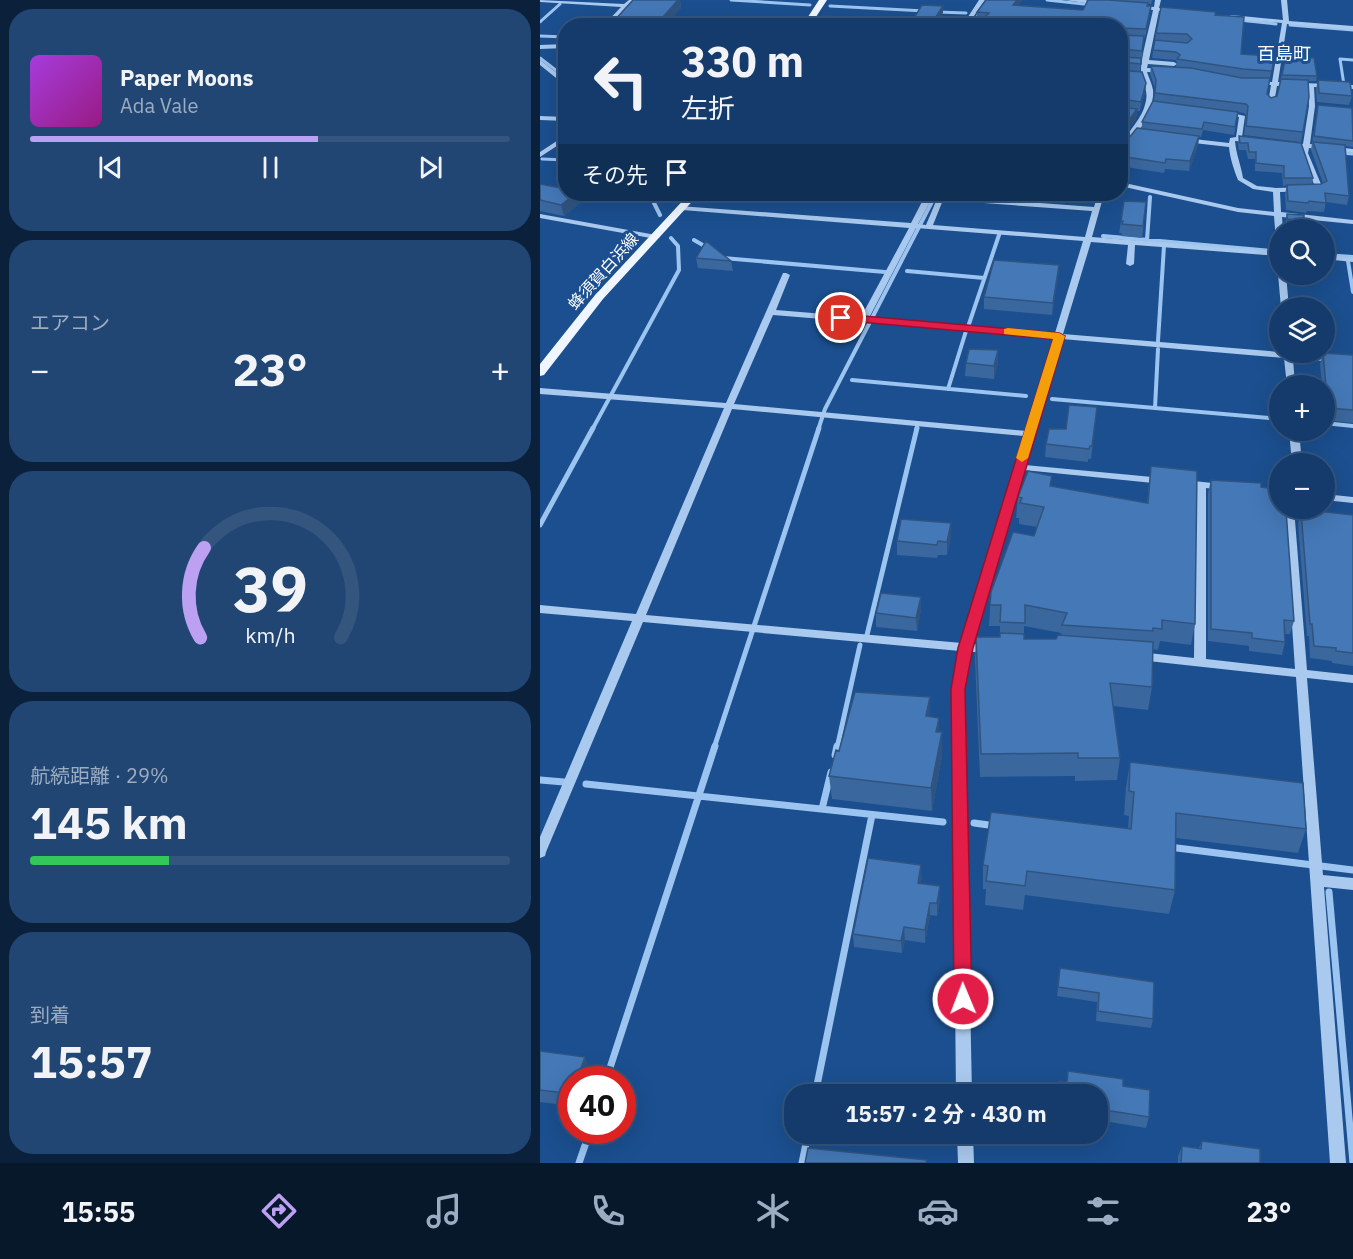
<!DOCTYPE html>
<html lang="ja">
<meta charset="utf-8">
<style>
:root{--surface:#143b6b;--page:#214673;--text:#f1f3f6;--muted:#9dadc1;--line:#33557e;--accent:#bca0f2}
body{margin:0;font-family:"IBM Plex Sans","Noto Sans JP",sans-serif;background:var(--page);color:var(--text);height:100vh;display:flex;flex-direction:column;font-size:22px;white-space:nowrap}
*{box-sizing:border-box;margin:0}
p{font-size:20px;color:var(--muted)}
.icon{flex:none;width:33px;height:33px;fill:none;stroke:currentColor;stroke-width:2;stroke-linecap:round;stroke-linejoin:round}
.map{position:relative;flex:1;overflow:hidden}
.sheet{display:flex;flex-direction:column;gap:9px;padding:9px;background:#0b203b;width:540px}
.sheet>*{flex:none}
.hud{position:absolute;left:18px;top:18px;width:570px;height:183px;border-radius:24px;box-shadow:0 6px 24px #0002,0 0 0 2px var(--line);background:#143b6b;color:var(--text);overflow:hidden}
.fabs{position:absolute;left:729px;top:219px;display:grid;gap:12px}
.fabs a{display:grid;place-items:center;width:66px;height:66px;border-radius:50%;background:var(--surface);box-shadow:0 6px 24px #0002,0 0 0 2px var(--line);font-size:30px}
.speed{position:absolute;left:18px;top:1066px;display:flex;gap:12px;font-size:30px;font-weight:700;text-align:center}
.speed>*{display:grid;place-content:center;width:78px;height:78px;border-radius:50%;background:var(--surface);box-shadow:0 6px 24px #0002,0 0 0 2px var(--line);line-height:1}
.speed .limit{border:9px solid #d22;background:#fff;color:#111}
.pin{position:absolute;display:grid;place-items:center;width:51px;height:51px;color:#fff;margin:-26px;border:3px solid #fff;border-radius:50%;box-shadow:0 2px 6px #0007}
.me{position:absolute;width:66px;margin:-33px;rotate:359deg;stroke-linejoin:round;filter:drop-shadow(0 0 4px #0008)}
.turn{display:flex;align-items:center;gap:21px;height:126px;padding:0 24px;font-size:27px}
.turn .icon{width:78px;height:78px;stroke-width:2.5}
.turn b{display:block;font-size:42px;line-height:51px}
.then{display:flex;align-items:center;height:57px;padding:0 24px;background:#0003;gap:12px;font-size:22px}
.big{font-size:45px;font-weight:700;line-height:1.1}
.sheet .tile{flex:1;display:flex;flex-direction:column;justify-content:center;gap:9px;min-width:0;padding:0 21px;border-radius:24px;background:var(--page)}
.sheet .dial{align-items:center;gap:0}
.dial svg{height:156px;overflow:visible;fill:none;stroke:var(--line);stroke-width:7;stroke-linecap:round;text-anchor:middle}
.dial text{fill:var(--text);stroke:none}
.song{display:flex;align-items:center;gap:18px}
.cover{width:72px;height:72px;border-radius:9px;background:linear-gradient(135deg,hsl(280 70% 55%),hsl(310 70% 35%))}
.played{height:6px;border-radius:3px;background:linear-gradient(90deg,var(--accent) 60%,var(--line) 60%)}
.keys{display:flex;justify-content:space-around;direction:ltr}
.heat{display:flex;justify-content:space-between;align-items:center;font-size:33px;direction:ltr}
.charge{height:9px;border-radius:4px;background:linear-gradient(90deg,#34c759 29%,var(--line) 0)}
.trip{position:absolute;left:244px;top:1084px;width:324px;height:60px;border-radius:24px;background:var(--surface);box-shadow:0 6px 24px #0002,0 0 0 2px var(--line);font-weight:700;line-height:60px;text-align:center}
.tabs{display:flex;height:96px;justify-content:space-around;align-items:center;background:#08182b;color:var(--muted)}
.tabs .icon{width:42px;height:42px}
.tabs .on{color:var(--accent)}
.tabs b{font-size:27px;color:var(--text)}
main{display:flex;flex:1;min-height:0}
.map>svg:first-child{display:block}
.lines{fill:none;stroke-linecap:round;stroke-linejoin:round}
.stream-far3{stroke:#9cc4f0;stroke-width:3}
.stream-far2{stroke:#9cc4f0;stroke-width:4}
.stream-far1{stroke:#9cc4f0;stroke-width:5}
.stream{stroke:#9cc4f0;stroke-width:7}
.minor{fill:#a9c9ee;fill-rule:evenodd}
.major{fill:#f0f6ff;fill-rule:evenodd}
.wall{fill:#3a679d;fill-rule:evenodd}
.shaded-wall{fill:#305480}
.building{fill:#4478b7;stroke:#305480;stroke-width:1.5}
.route{fill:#e11d48;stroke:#92132f;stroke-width:1.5}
.slow{fill:#f59e0b}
.labels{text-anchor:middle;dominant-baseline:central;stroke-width:6;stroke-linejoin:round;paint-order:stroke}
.far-street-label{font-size:16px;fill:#fff;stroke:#1b4f8f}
.far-quarter-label{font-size:18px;fill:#fff;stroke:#1b4f8f}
</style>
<main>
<section class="sheet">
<div class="tile">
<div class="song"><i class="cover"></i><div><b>Paper Moons</b><p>Ada Vale</p></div></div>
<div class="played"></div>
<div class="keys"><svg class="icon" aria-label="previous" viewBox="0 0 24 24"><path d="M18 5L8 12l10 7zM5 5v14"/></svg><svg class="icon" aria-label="pause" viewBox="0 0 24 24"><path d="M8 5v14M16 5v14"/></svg><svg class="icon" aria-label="next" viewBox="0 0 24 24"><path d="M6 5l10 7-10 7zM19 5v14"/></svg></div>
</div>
<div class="tile"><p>エアコン</p>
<div class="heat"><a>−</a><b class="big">23°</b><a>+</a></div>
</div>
<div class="tile dial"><svg viewBox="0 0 100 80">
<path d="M14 69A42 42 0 1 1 86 69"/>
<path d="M14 69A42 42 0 0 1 16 23" stroke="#bca0f2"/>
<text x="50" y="56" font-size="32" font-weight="700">39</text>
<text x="50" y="72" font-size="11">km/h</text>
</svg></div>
<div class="tile"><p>航続距離 · 29%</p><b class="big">145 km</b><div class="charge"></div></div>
<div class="tile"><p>到着</p><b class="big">15:57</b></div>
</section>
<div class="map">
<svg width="813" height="1163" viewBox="0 0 813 1163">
<rect width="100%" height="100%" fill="#1b4f8f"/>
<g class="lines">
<!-- stream-far3 -->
<path class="stream-far3" d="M191 0 270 5
M507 0 553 5
M290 6 385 11
M397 12 426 13
M699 20 736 24
M0 22 20 4
M189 22 236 26
M750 25 813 30
M431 26 448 0
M0 36 26 37
M0 58 26 78
M804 85 800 59 813 60
M799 153 813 154
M2 159 26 160"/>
<!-- stream-far2 -->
<path class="stream-far2" d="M106 194 111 197 120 215
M563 236 733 251
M154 240 168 248
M607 240 610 197
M784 255 813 257
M183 258 345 272
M808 261 813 292
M367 271 444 278
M429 324 459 235
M618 341 624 246
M312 380 486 396
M408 389 426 331
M512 399 740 419
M615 408 618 349
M784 423 813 426
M52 430 139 270 138 246 131 238
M278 430 285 409 396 194
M376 430 377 427"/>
<!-- stream-far1 -->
<path class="stream-far1" d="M0 525 53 428
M327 635 377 428
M174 748 279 428
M297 748 320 645"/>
<!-- stream -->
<path class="stream" d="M295 755 297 746
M0 780 24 782
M46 784 403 822
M282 809 291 772
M434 823 456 826
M629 847 813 870
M789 892 813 1163
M66 1080 175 746
M275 1095 332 815
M39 1163 50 1131
M262 1163 268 1134"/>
<!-- minor -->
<path class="minor" d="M0 0 84 4 89 0H95L69 26H63L81 7 0 2Z
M439 0H445L427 26H422Z
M525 0H545L562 3 559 5Z
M615 0H621L619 8 636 11 633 13 619 11 609 60 634 62 637 64 634 66 608 64 607 68 625 69 628 71 625 73 607 72C609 78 612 84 613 90 615 109 595 142 580 153 580 139 599 123 604 108 611 88 601 86 601 71 601 56 610 26 613 10L595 7 598 5 614 7Z
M741 0H747L749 21 813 26V30L747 24 738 82 813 85V89L774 87 775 106 770 144 813 149V153L769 148 768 153 783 189 779 191 740 192 741 212 813 220V224L742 217 743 230H740V244L736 242 734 216 698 212 580 186V182L698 208 734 212 733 192 713 189 698 180C694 170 690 158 689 147L645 142 642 140 645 138 689 143 690 138 696 137 699 117 681 114V112L683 111 705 116 702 137 712 140 709 142 695 141C696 154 701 165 703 178L717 186 736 188 775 187 762 153V147L746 144 749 142 763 144 769 106 768 87 737 86 734 103 731 105 728 103 731 85H715L712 83 715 81 732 82 742 23 691 19 688 17 691 15 743 20Z
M400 19 403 21 401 26H395Z
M26 44V48L0 49V45Z
M0 60 26 80V86L0 65Z
M0 116 26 117V121L0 120Z
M26 135V140L0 157V152Z
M386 194H394L378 224 386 225 399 194H405V196L554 207 558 194H564L552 237 740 252V256L595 245 594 264 590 266 586 264 588 245 551 242 523 334 813 358V364L753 358 755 386H747L744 358 522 339 485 465 623 478 628 481 623 484 484 470 433 644 452 646 454 649 452 652H431L424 689 432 1095H416L412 689 420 651 103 622 6 852 5 856 0 858V837L92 621 0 613V605L96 614 184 408 0 394V388L186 403 243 273H246L250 275 236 310 321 317 369 228 142 210H139V206L371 223ZM403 200 552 211 545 237 393 225ZM376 228 543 241 515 333 329 318ZM233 315 514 338 486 431 194 404ZM192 409 484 436 422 643 106 615Z
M0 214 116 235 120 237 116 239 0 218Z
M784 255 813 258V262L784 259Z
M740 272V274H746L749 308H741L738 274Z
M749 430H759L762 464H752Z
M644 480 682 484 687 487 682 490 666 488V659L755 669 744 508H754L767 670 813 675V683L767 678 783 875 813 878V890L784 887 806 1163H790L756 677 599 660 595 659 593 656 595 653 599 652 654 658 656 487 641 485 639 483 641 481Z
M784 494 813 497V503L784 500Z
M417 1134H433L434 1163H418Z"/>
<!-- major -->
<path class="major" d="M279 0H287L270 26H262Z
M149 194H159L63 299 4 375 0 376V364L55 295Z"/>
</g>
<!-- wall -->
<path class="wall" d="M93 0H140L141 8 125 26H73L72 23Z
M446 0H482L479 5 543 10 548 0H612L611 4H608L610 14 605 38H604L600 72 606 83 605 92 600 111H597L596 119 580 141V26L436 20 437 12Z
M676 12V15L701 54 734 56 727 94 731 98 737 96 746 55 777 76 776 81H768L763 132 761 142 704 135 706 115 704 113 698 112 694 135 663 130 661 137H659L658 145 649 171 625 169 624 173 580 166V144L583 145 602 129V122L614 101 615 88 610 74 611 66 636 67 637 62 635 60 612 58 616 33Z
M778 80 812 96 809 105 777 102 776 89Z
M777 110 813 123V147L805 146 809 196 807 205 786 202 784 212 767 211 766 213 746 210 745 194 747 185 743 186 742 173 715 171V159H708L706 150H699L698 144 699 136 773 178 772 184H781L783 183 771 150Z
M0 184 21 188 26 194H53L45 202H41L24 216 0 211Z
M606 202 602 238 581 236 582 233H579L581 221Z
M747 214 764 221 763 226 745 225Z
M156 258 191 261 193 271 158 268Z
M519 265 518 276 512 315 444 309V297Z
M783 353 813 355V423L785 420 784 386H782L780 364Z
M426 363H458L454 379 425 376Z
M557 407 551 459H548V462L505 457 506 444Z
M611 466 655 624 651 645 620 641 618 650 613 649 612 687 608 710 573 706 580 758 577 780 535 781V776L440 777 435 660 436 637H460V626H449L451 592 494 536 498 527 479 524V518H476L478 497 511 486 607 503ZM484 626 521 633V635L516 639H484Z
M671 480 721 487 738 509 754 621 750 634H745V642L742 655 709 651V646L668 641V493Z
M767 510 813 515V666L792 663V661L770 658 769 636H767L758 524 761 512 767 513Z
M411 523V536L407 555H398L397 558 357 555V541Z
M381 597V610L377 631 336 627V613Z
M390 717 399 718V732H402V756L392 811 292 799 289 776 299 751Z
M590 762 766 829 758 853 636 838 635 890 629 914 485 895 483 910 445 905 446 889H443V865L588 829 589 816 584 815 586 787Z
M382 877 380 884 400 899 397 916 390 915 385 943 365 940 362 953 314 947 313 934Z
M520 968 613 1019 611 1028 556 1021 557 1002 517 996Z
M0 1051 51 1071 48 1080H32V1106L0 1102Z
M528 1071 583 1086 609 1117 606 1128 558 1120V1095H517L519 1081 527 1082Z
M662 1141 720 1163H638V1156L642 1146 659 1148Z"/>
<!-- shaded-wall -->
<path class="shaded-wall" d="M138 0H140L141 8 125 26H115Z
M477 0H482V1L473 13V5Z
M403 6V13L395 26H390Z
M299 17 300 26H294Z
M606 83 605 92 600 111 601 102Z
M597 109 596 119 580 141V133Z
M659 136 658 145 649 171 650 161Z
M35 194H39L41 202 24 216 21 205Z
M43 194H53L45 202Z
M519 265 518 276 512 315 513 303Z
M458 350V363L454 379V366Z
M411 523V536L407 555V542Z
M381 597V610L377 631 376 618Z
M390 697V720L386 716Z
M399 718V741L396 732Z
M402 732V756L392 811 391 788Z
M381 865 382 877 378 896V883Z
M400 886V899L397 916V903Z
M390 903V915L385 943V930Z
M364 927 365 940 362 953 361 941Z
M45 1057 51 1071 48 1080H37Z"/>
<!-- building -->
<path class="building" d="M93 0H138L115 26 72 23Z
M446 0H477L473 5 543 10 548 0H569L608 3 607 6H611L606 29 580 28V26H435L449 13 437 12Z
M382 5 403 6 390 26H369Z
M621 7 676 12 675 15 704 17 701 54 734 56 732 71 703 69 637 59 640 55 636 52 613 50 615 40 647 43 652 39 647 34 616 33Z
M283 16 299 17 294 26H276Z
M580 35 604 36 602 51 580 49Z
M746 55 774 58 777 76 742 75Z
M580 57 601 58V64L581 62 580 63Z
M611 66 651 68 702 78H730L727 94 731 98 737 96 741 79 768 80 769 97 763 132 706 126 708 106 706 104 615 93 616 80Z
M580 70 602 72 606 83 601 102 581 99H580Z
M778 80 810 82 812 96 779 93Z
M613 101 698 112 695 127 664 122 662 129 602 122Z
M778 105 812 108 813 141 774 136Z
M581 107 597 109 580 133V107Z
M597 128 659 136 650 161 626 159 625 163 580 156V144L583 145Z
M699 136 761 143 773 178H744V166L716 163V152H709L708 143H700Z
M773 142 805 145 809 196 785 193 786 203 769 201 768 203 748 201 747 185 781 184 787 181Z
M26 183V194H35L21 205 0 200V184L21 188Z
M584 201 606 202 603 226 582 224 583 221H581Z
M747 214 764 215V221L747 219Z
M166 241 191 261 156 258Z
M454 260 519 265 513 303 444 297Z
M429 349 458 350 454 366 426 363Z
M783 353 813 355V410L788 408Z
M529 405 557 407 552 446H550L549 449 506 444 509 429H526Z
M611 466 657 471 655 624 622 620V629L613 628V631L522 625 527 613 485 605V623L460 622 461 605H450L451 592 473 532 494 536 504 507 480 503 482 498 478 497 488 471 512 476 510 486 608 503Z
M671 480 721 483V487L737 489 738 509 746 510 754 621 744 620 745 642 712 638V633L671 629Z
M767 510 813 515V653L796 651V648L774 646 772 624H770L761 512 768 513Z
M361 519 411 523 407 542 398 541 397 545 357 541Z
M341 593 381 597 376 618 336 613Z
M460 633 484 634V639H516L518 635 613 642 612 687 570 683 580 758H538V753L441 754 436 637H460Z
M315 692 390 697 386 716 399 718 396 732H402L391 788 289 776 296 750 299 751Z
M590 762 763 783 766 829 636 813 635 890 487 871 485 886 446 881 448 866 443 865 451 812 591 829 594 792 589 791Z
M328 858 381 865 378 883 400 886 397 903H390L385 930 364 927 361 941 313 934Z
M520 968 614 982 613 1019 558 1011 559 993 518 987Z
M0 1051 45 1057 37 1080H32V1094L0 1090Z
M528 1071 583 1079V1086L610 1090 609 1117 558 1109V1095H517L519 1081 527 1082Z
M662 1141 720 1149V1163H641L642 1146 661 1149Z
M268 1148 387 1160 386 1163H265Z"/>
<!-- route -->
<path class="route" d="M301 314 519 333 525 336 433 648 425 689 432 999 430 1006 423 1008 416 1006 414 999 411 689 418 648 513 339 297 320V315Z"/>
<!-- slow -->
<path class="slow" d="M468 328 519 333 525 336 488 458 482 462 476 458 513 339 464 334V329Z"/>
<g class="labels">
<!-- far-street labels -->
<g class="far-street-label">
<text transform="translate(63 271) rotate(-48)">蜂須賀白浜線</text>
</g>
<!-- far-quarter labels -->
<g class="far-quarter-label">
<text x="744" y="53">百島町</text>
</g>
</g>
</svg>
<div class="fabs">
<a><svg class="icon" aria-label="search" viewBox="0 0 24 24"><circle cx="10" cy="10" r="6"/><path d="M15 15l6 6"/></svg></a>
<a><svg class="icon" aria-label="layers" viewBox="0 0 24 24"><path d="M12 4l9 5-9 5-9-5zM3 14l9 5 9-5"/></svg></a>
<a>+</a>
<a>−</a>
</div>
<div class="speed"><div class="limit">40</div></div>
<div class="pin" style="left:301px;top:318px;background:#d93025"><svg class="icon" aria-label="arrive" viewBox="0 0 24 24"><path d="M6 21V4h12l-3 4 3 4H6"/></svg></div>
<svg class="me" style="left:423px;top:999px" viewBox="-20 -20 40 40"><circle r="17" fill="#e11d48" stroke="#fff" stroke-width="3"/><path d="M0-11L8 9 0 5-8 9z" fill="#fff"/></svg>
<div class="trip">15:57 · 2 分 · 430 m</div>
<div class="hud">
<div class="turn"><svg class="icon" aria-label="left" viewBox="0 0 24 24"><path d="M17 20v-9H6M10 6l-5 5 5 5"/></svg><div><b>330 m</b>左折</div></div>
<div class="then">その先<svg class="icon" aria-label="arrive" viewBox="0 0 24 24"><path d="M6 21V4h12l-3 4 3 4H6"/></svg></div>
</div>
</div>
</main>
<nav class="tabs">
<b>15:55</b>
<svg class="icon on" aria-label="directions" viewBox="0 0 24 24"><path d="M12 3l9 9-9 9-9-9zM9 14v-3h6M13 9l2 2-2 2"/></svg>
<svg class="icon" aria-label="music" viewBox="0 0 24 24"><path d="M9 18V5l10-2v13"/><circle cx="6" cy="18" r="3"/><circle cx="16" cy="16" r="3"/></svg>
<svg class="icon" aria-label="phone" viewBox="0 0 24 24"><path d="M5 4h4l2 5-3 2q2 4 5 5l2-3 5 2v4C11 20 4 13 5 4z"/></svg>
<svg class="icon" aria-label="climate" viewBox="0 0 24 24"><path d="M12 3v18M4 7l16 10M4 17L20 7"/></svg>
<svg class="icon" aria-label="car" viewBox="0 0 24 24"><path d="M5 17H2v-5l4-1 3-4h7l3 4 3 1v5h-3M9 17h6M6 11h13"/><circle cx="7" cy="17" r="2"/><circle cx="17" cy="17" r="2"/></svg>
<svg class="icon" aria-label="filters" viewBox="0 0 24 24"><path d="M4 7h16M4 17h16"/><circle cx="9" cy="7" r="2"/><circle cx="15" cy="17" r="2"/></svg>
<b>23°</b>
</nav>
